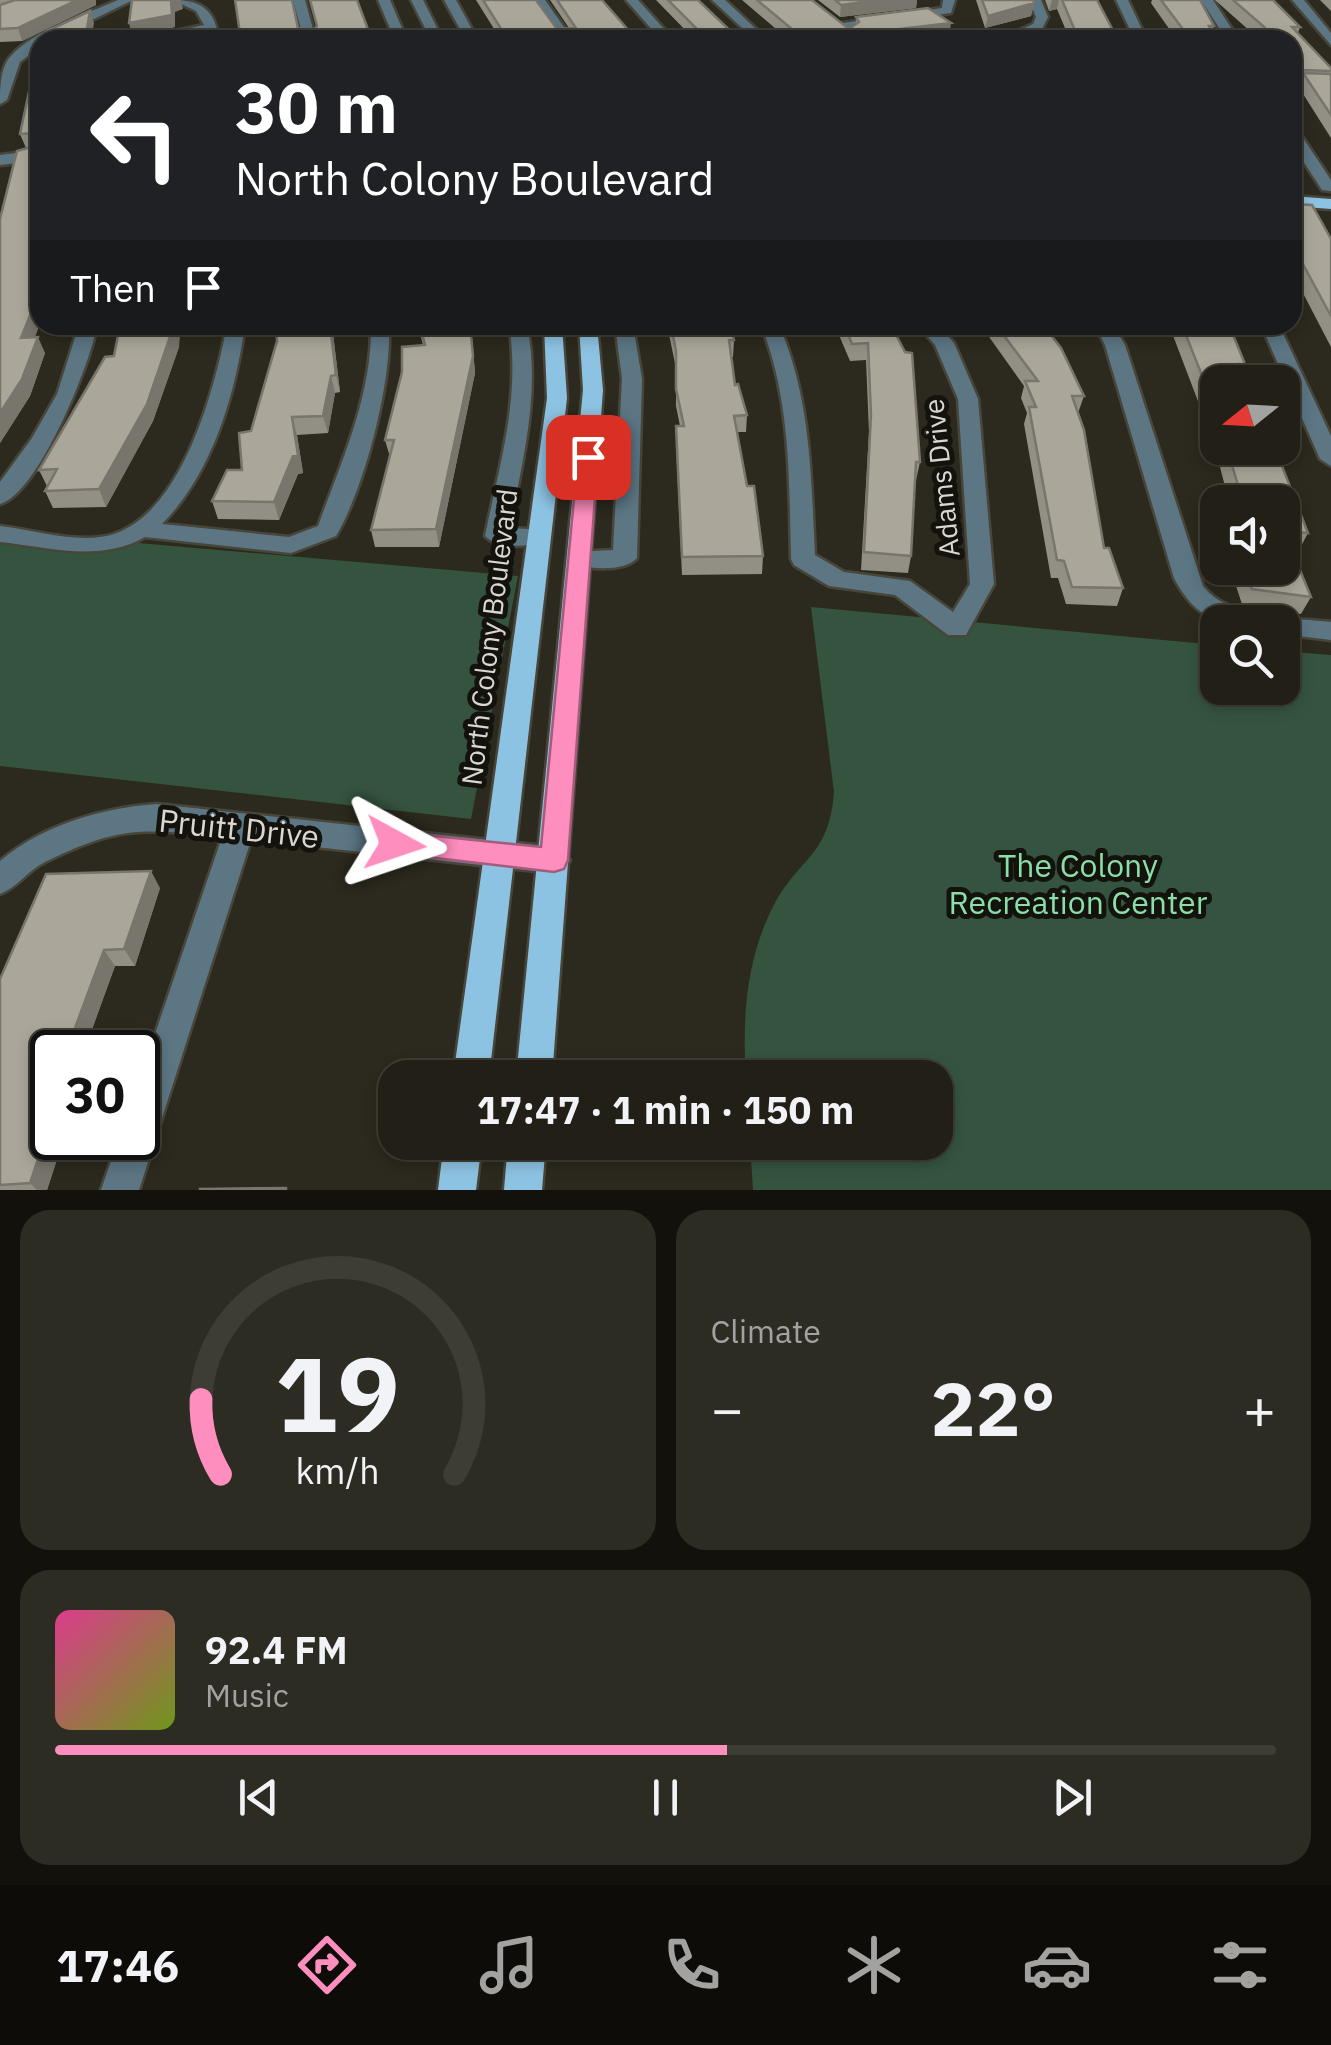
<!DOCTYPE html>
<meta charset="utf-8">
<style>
:root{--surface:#211f16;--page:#2d2c23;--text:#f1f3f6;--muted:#a2a2a1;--line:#3e3d35;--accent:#fe8ebe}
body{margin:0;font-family:"IBM Plex Sans",sans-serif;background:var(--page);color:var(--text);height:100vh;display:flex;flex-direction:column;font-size:38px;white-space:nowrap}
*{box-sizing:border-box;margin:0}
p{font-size:32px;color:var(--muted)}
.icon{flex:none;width:55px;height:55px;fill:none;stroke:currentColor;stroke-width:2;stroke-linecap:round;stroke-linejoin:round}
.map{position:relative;height:1190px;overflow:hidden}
.drawer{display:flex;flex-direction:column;gap:20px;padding:20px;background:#12110c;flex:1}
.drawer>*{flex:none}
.banner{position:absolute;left:30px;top:30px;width:1272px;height:305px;border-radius:30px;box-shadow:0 5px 15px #0003,0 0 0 2px var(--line);background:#202124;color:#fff;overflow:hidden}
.needle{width:65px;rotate:252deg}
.tools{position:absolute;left:1200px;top:365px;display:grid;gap:20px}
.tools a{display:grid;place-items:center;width:100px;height:100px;border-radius:20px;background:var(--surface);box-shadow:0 5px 15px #0003,0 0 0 2px var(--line);font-size:50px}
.speed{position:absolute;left:30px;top:1030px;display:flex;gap:20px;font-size:50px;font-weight:700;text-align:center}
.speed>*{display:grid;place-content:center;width:130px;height:130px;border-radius:50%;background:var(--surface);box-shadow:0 5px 15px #0003,0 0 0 2px var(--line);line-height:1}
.speed .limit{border:5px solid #111;border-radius:15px;background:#fff;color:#111}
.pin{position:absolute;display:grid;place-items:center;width:85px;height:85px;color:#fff;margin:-42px;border-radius:20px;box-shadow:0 5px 15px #0006}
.me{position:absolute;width:110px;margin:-55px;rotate:95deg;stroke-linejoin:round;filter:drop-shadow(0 0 8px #0008)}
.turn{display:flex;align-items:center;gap:35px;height:210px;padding:0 40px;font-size:45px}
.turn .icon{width:130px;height:130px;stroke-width:2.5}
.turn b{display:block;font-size:70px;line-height:85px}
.then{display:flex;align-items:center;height:95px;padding:0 40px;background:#0003;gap:20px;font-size:38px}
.big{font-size:75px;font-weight:700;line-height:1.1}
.drawer .widget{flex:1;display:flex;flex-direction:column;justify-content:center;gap:15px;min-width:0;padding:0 35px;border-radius:30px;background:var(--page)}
.drawer .dial{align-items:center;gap:0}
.dial svg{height:260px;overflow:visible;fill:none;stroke:var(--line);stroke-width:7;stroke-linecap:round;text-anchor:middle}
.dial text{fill:var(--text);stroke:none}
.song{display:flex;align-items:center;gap:30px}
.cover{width:120px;height:120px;border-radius:15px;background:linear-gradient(135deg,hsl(330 70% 55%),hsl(80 70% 35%))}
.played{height:10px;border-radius:5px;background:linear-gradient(90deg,var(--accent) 55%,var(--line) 55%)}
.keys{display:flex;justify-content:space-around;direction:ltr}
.heat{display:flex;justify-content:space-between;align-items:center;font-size:55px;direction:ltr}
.drawer .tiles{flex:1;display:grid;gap:20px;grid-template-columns:1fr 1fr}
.widget:last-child{grid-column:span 2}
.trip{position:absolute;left:378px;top:1060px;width:575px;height:100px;border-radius:30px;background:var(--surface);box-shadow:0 5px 15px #0003,0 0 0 2px var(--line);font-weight:700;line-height:100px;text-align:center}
.tab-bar{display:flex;height:160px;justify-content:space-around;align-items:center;background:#0d0c09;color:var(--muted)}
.tab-bar .icon{width:70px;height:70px}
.tab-bar .active{color:var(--accent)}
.tab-bar b{font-size:45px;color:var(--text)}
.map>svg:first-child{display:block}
.green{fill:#35543f}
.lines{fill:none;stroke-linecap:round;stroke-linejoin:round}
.minor-casing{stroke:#48453a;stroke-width:5}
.major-casing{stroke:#48453a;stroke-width:5}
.minor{fill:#5c7684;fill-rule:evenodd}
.major{fill:#8dc3e2;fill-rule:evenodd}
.wall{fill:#929084}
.shaded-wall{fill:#77756c}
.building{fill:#aaa79a;stroke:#77756c;stroke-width:2.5}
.route{fill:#fe8ebe;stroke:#a55c7c;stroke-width:2.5}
.labels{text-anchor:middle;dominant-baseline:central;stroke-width:10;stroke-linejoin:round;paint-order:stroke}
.street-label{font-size:28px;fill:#d9d7d0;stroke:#13120d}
.near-street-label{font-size:32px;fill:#d9d7d0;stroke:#13120d}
.near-park-label{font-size:32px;fill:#8adea7;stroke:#13120d}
</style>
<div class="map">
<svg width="1331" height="1190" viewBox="0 0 1331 1190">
<rect width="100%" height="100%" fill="#2c291e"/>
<!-- green -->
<path class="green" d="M0 531 518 576 471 819 0 766Z
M811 607 1217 645 1218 688H1282L1283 651 1331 655V1190H753L750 1143 935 1142V1078H746C742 1019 746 958 774 905 800 856 829 857 834 792Z"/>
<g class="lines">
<!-- minor casing -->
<g class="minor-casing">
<path id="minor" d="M118 0H133L51 40H40V47L20 62 7 100 0 104C0 89 0 69 10 57 34 29 85 15 118 0Z
M173 0C203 0 215 11 219 40H207L206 32 160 40H133L204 25 196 11Z
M293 0H305L316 40H304Z
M378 0H390L407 40H395Z
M411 0H423L443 40H431Z
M444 0H456L478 40H466Z
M533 0H545L573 40H561Z
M626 0H638L674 40H661Z
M712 0H725L768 40H755Z
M943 0H955L951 13 836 29 830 25 942 8Z
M1029 0H1041L1048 17 1042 29 1015 40H998L1033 24 1036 17Z
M1116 0H1128L1147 40H1135Z
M1201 0H1213L1239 40H1227Z
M1292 0H1304L1331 33V45Z
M1292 128 1297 129 1331 180V191L1322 190 1292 144Z
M40 150V160L0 165V155Z
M79 325H97C91 363 38 494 0 504V482L32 438 57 394Z
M227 325H245C235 395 213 472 162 524L289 537 318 526C342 460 372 396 371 325H389C392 382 365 487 336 536L291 553 145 537C99 563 49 547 0 542V526C34 530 81 545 114 534 183 511 215 388 227 325Z
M509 325H527C541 394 522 461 510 528L547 530 551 536C539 549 497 549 485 536 499 466 521 397 509 325Z
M615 325H633L642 379 637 558C625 572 589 569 571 564L568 558 571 552 613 550 622 379Z
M761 325H779C811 399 811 476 815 555L844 572 910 581 953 612 970 584 958 399 935 345 918 325H938L954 343 978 399 994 584 966 635H948L895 595 829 586 794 565 791 559C789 479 791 400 761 325Z
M1095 325H1113L1125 345 1203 586C1231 621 1290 617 1331 622V640L1282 634V622C1229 622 1202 631 1174 578L1105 345Z
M1261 325H1279L1331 436V466L1320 459Z
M156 804 554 847 565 851 570 860 565 869 554 873 251 840 139 1190H101L119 1138H138V1084L222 837C143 828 118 826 45 862 28 870 18 887 0 894V861C42 825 102 808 156 804Z"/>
</g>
<!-- major casing -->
<g class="major-casing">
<path id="major" d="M1292 196 1331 199V209L1292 206Z
M544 325H562L567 398 489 1078H453L547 398Z
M579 325H597L603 390 552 1078H516L583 390Z
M444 1142H482L476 1190H438Z
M508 1142H546L542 1190H504Z"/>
</g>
<!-- minor -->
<use href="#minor" class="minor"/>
<!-- major -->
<use href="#major" class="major"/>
</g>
<!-- wall -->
<path class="wall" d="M0 0H96V5L22 41 0 42Z
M476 0H536L557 29 569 28 550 0H602L637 40H501Z
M656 0H698L740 40H695Z
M742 0H812L849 29 856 24V17L949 36 917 40H789Z
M818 0H917L916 8 840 17Z
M976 0H1033L1034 3 1031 16 985 28Z
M1045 0H1097L1118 40H1070L1057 9 1049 11Z
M1152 0H1200L1214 26 1212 31 1217 40H1177L1151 3Z
M1215 0H1273L1300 27 1298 33 1331 68V138L1298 86 1299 83 1292 78V40H1260Z
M1320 0H1331V11Z
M40 50V323L35 337 45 353 30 396 0 443V219L26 148 20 134Z
M1292 204 1331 239V347L1292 272Z
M276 325H332L340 392 335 393 328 433 297 435 303 473 298 474 279 520 218 519 212 501 242 470 251 431 277 341Z
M418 325H471L475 373 439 547H375L371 530 390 457 385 440 423 345Z
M667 325H730L734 340 733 357H731L735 385 747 415 746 432H737L747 486 763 556 762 574 682 575 676 444V426H680L676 406V368Z
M828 325H891L920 462 916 480 915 479 911 556 908 573 861 570 869 432 866 360 850 361 836 328 831 329Z
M978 325H1043L1084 396 1078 413 1104 548 1123 588 1117 606 1066 604 1058 578H1051L1024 424 1027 413 1021 398 1024 386 987 334Z
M1169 325H1229L1245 364 1243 369 1218 382V448H1275L1308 533 1299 550H1292L1311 597 1301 614 1243 607 1230 568H1282V502H1229L1219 463 1220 459Z
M179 347 153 421 106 507 53 508 45 491 47 486 39 470Z
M160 888 135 966H115L52 1138H64L47 1190H0V979Z"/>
<!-- shaded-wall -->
<path class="shaded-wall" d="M77 0H96V5L22 41 18 28Z
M171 0H181L183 9 175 12V27L132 36 129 23Z
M879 0H917L916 8 840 17 841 5Z
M1052 0H1059L1057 9 1049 11Z
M1034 3 1031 16 985 28 988 16Z
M90 11 94 23 91 40H85Z
M951 23 949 36 917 40H815Z
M327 35 328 40H284Z
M40 268V323L28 355 21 338Z
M174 325H181L179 347 153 421 106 507 99 489Z
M330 325H332L340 392 336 375Z
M471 325 475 373 439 547 436 529Z
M38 337 45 353 30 396 0 443V413Z
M331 376 335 393 328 433 323 416Z
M292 417 297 435 303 473 298 474 279 520 274 502Z
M151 871 160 888 135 966 124 949Z
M104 950 115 966 84 1052H66Z
M52 1118V1138H64L47 1190H37L30 1183Z"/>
<!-- building -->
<path class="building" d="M15 0H77L18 28 0 29V5Z
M132 0H171L172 15 129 23Z
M235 0H292L298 28 313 31 317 26 310 0H357L372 40H329L327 35 284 40H241Z
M483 0H536L557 29 576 28 557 0H602L637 40H606L605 39 508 40Z
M668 0H698L740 40H708Z
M757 0H812L849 29 859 22 856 17 928 8 951 23 805 40Z
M835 0H879L841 5Z
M982 0H1033L1034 3 988 16Z
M1062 0H1097L1118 40H1079Z
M1161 0H1200L1214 26H1209L1217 40H1191Z
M1233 0H1273L1300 27H1292L1331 68V71L1302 70 1292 59V40H1276L1263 26Z
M90 11 85 40H48L55 31 49 30Z
M172 28 173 40H128V31Z
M40 50V268L33 308 21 338 38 337 22 379 0 413V219L17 151 38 145 37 133 20 134 37 54Z
M1303 73 1331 74V115Z
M1292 204 1312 205 1331 239V316L1292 244Z
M120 325H174L147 404 99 489 45 491 57 469 39 470 105 357 114 356Z
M276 325H330L336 375 331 376 323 416 292 417 298 455 293 456 274 502 212 501 227 470H242L239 433 251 431 277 341Z
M420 325H470L473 356 436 529 371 530 394 440H385L402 372V347L425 345Z
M671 325H730L734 340H729L735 385 738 384 747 415 734 416 747 486H754L763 556 682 557 676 426H684L676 389V351Z
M844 325H891L905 352 912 353 920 462H916L911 556 864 552 871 415 868 343 852 344Z
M996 325H1043L1061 348 1084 396H1072L1084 430 1104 548H1109L1123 588 1072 587 1064 561 1057 560 1029 407H1036L1025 381H1038Z
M1182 325H1229L1245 364H1240L1249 382H1218V416Z
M1227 448H1275L1308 533 1284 531 1311 597 1252 589 1244 568H1282V502H1243Z
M151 871 124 949 104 950 66 1052H52V1118L30 1183 0 1185V979L46 874Z
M286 1188V1190H200V1189Z"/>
<!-- route -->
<path class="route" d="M588 451 598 457 568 860 564 869 554 872 385 852 381 844 385 836 395 832 541 847 578 457Z"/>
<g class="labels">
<!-- street labels -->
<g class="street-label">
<text transform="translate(941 478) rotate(-96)">Adams Drive</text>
<text transform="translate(489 637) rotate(-83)">North Colony Boulevard</text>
</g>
<!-- near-street labels -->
<g class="near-street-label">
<text transform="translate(239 828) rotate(6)">Pruitt Drive</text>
</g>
<!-- near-park labels -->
<g class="near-park-label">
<text x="1078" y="865">The Colony<tspan x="1078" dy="37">Recreation Center</tspan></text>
</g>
</g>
</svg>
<div class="tools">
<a><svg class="needle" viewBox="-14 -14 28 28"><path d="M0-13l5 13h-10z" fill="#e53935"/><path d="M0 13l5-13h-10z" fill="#a2a2a1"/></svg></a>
<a><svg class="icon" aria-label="sound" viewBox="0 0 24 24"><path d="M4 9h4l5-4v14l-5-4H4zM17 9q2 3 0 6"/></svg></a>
<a><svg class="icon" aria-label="search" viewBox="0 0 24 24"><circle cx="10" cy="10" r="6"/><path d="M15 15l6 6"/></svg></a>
</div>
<div class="speed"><div class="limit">30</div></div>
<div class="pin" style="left:588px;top:457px;background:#d93025"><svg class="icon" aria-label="arrive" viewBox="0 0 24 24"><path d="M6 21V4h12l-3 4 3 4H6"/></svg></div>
<svg class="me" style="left:395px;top:844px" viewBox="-20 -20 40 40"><path d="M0-17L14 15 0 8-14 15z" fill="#fe8ebe" stroke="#fff" stroke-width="4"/></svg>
<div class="trip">17:47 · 1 min · 150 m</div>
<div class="banner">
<div class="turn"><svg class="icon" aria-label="left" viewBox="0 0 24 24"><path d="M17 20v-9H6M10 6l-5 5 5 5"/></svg><div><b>30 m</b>North Colony Boulevard</div></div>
<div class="then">Then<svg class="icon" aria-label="arrive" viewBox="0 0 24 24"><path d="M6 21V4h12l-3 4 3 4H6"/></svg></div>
</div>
</div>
<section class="drawer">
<div class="tiles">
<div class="widget dial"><svg viewBox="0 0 100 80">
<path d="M14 69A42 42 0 1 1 86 69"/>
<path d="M14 69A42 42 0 0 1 8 46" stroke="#fe8ebe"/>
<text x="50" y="56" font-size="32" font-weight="700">19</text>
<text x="50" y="72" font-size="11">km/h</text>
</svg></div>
<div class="widget"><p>Climate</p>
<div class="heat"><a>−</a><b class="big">22°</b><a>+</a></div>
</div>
<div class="widget">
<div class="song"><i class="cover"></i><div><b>92.4 FM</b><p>Music</p></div></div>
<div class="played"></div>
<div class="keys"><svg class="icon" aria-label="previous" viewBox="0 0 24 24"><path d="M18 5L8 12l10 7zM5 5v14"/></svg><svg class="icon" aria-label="pause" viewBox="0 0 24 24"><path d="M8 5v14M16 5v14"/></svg><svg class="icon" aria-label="next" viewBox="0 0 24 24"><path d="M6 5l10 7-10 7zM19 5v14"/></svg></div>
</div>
</div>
</section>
<nav class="tab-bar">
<b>17:46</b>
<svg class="icon active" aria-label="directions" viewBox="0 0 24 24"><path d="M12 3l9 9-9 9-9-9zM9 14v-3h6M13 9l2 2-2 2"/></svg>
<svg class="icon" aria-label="music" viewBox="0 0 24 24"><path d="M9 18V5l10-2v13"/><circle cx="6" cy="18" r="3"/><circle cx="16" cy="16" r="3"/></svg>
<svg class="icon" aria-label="phone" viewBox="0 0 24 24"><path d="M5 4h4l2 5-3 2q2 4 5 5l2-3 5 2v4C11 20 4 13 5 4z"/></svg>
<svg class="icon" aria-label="climate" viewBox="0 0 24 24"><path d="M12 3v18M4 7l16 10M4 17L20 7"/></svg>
<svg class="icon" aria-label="car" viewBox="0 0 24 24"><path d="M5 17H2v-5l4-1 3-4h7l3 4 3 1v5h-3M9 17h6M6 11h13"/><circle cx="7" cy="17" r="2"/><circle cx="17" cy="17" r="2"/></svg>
<svg class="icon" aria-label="filters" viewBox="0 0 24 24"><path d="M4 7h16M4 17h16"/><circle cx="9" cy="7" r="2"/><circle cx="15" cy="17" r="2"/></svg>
</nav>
